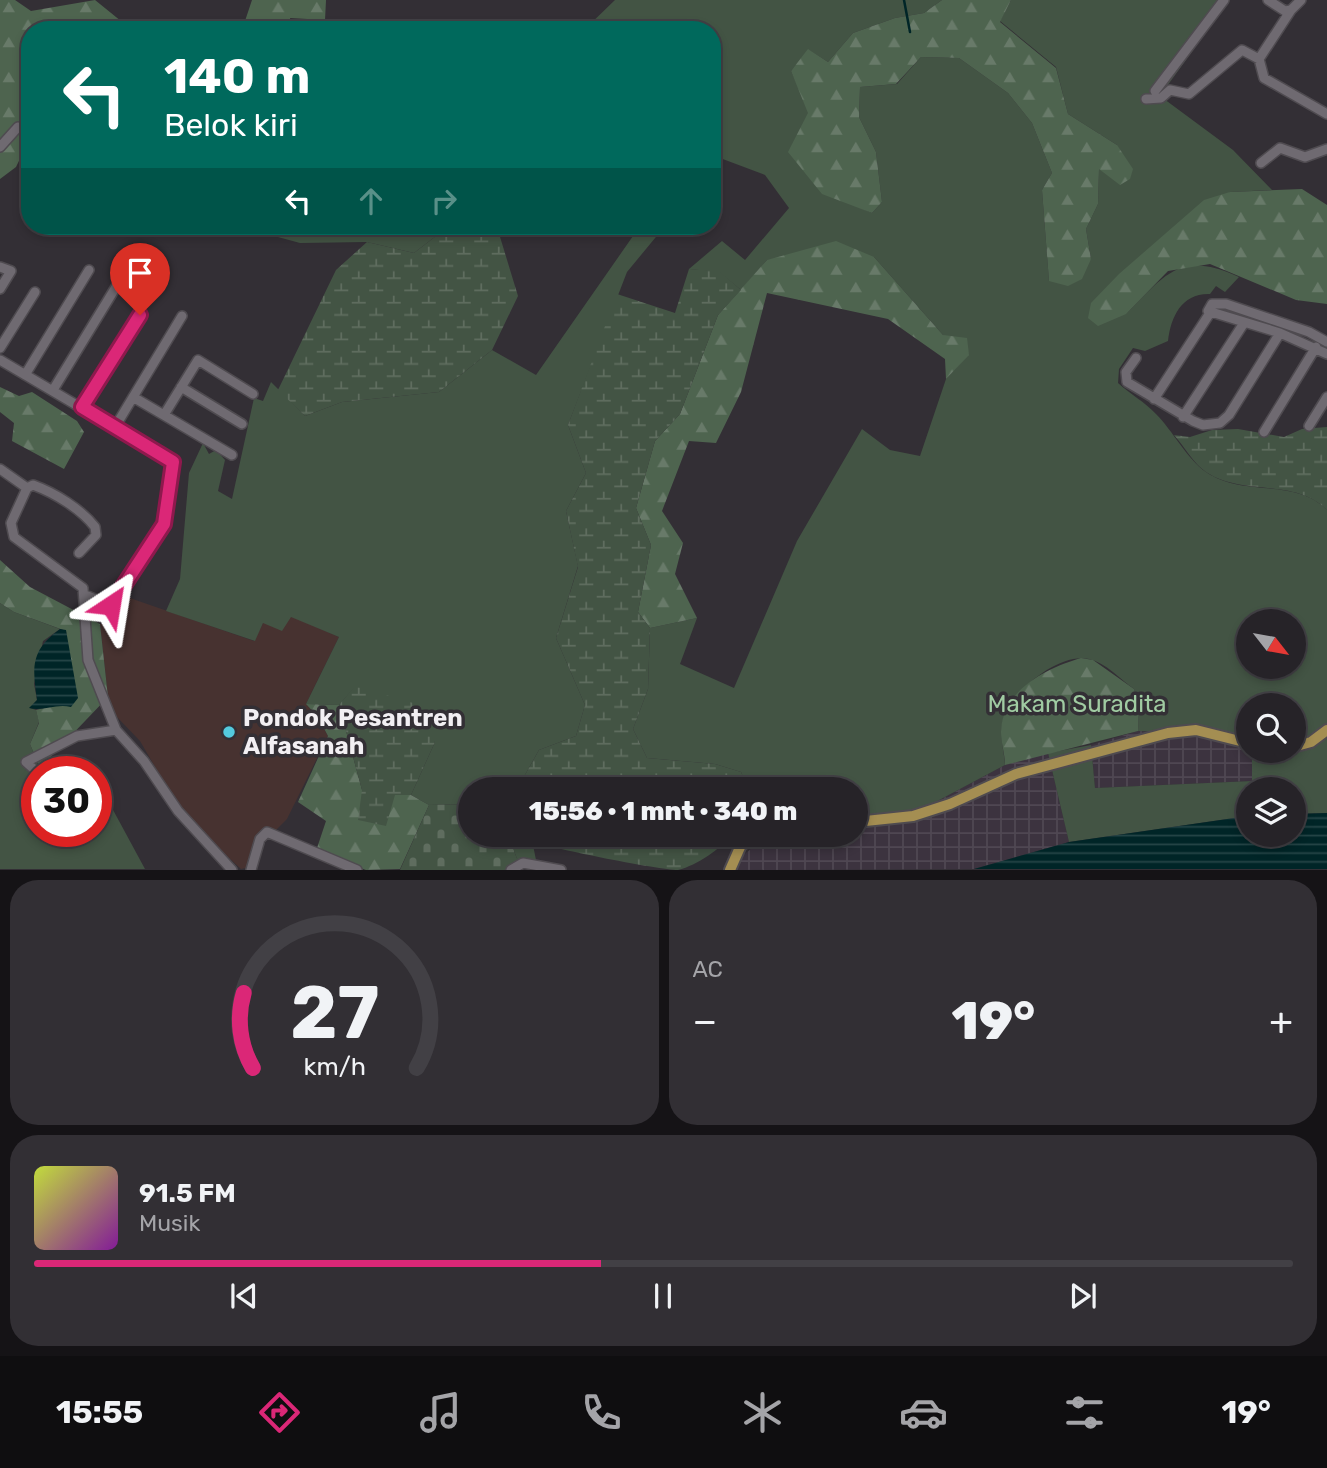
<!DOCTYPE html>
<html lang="id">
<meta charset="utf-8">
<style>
:root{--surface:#262328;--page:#322f34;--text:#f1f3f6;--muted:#a4a4a8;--line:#424045;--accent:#db2777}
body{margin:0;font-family:Rubik,sans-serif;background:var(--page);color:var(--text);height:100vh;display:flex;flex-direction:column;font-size:26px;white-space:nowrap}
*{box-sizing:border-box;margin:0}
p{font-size:23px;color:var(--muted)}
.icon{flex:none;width:38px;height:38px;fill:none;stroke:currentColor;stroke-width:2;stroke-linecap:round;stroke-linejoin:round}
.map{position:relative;height:870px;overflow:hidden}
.side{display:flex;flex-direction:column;gap:10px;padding:10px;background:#151316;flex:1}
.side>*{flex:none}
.guide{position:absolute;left:21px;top:21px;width:700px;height:214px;border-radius:28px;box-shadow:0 4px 10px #0003,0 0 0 2px var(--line);background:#00695c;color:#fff;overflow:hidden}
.needle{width:46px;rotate:121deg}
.buttons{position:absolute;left:1236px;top:609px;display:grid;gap:14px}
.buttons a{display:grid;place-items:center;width:70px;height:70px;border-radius:50%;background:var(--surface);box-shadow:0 4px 10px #0003,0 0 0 2px var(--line);font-size:35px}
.speed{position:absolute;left:21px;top:756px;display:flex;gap:14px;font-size:35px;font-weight:700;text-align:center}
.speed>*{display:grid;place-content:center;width:91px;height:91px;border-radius:50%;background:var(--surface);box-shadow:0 4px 10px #0003,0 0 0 2px var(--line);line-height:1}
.speed .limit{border:10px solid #d22;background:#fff;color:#111}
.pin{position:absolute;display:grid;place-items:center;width:60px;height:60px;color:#fff;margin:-72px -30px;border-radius:50% 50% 50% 0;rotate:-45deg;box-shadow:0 0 7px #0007}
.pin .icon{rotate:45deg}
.me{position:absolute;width:77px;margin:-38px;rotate:33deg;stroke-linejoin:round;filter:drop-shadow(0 0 5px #0008)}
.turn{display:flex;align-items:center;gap:24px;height:147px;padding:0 28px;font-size:32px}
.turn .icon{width:91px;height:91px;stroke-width:2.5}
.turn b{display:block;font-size:49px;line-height:60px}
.lanes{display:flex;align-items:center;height:66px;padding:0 28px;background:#0003;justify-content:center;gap:35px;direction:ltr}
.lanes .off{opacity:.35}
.big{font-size:52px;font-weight:800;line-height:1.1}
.side .tile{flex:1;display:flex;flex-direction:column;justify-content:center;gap:10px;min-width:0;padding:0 24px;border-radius:28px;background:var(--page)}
.side .dial{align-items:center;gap:0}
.dial svg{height:182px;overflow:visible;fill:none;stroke:var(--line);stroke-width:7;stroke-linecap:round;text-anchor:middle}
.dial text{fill:var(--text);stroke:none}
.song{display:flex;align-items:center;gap:21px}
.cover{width:84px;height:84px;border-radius:10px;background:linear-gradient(135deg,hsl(70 70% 55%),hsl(290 70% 35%))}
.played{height:7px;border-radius:4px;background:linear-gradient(90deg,var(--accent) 45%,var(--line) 45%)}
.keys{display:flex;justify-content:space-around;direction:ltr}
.heat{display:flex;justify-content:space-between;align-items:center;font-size:38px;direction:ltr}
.side .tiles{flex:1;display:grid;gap:10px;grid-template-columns:1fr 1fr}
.tile:last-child{grid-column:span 2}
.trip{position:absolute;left:458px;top:777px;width:410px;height:70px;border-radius:35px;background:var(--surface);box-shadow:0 4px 10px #0003,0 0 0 2px var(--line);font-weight:800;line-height:70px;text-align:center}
.dock{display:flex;height:112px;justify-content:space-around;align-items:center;background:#0f0e10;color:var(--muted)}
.dock .icon{width:49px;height:49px}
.dock .on{color:var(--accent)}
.dock b{font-size:32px;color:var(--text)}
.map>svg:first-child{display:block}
.industrial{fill:url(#industrial-grid)}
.education{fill:#473230}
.grass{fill:#435444;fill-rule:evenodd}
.forest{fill:url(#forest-firs)}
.wetland{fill:url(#wetland-marsh)}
.cemetery{fill:url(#cemetery-stones)}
.water{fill:url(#water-rules)}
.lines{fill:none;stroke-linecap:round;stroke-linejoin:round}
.stream{stroke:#002527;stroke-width:2.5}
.minor-casing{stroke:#4f4b50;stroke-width:12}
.major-casing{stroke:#4f4b50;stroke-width:14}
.minor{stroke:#6f6a71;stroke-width:9}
.major{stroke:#a48e52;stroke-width:10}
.route-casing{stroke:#8e194d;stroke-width:18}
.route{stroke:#db2777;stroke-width:12}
.poi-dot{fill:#54cade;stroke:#332f35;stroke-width:2.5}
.labels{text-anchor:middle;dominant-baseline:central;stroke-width:7;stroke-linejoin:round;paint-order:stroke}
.park-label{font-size:24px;fill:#a0cba2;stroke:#332f35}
.poi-label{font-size:24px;font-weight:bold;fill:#f2eff3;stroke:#332f35;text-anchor:start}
</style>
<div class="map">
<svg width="1327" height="870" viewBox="0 0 1327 870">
<defs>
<pattern id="industrial-grid" width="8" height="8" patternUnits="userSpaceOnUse" patternTransform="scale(1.75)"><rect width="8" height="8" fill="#3c333f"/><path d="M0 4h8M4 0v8" fill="none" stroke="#4f4752"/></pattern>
<pattern id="forest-firs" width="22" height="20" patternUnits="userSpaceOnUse" patternTransform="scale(1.75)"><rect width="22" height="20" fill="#4e644f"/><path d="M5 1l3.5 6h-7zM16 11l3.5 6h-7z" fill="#687a69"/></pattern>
<pattern id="wetland-marsh" width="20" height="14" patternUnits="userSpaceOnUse" patternTransform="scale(1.75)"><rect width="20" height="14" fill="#435444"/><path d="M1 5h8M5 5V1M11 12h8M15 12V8" fill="none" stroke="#5f6d5f"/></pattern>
<pattern id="cemetery-stones" width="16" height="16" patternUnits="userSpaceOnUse" patternTransform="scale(1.75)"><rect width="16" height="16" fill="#435444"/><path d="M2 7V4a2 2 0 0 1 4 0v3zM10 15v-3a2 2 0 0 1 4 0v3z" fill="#5f6d5f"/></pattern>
<pattern id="water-rules" width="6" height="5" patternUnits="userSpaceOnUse" patternTransform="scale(1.75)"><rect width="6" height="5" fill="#002527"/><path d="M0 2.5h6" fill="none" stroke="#264547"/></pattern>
</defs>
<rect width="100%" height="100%" fill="#332f35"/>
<!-- industrial -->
<path class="industrial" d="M1138 731 1191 733 1248 746V751H1252L1253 781 1095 788 1091 745Z
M1048 753 1069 842 974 869 732 870 736 861 767 836 856 835V826L900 821 1005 765Z"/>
<!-- education -->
<path class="education" d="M127 597 254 641 263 623 291 616 339 637 306 704 318 717 328 736 287 819 275 831 267 832 246 868 241 869 197 829 173 798 140 741 114 714 108 697 100 624 117 620Z"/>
<!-- grass -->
<path class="grass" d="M615 0H942L924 13 895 18 853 33 828 62 809 50 791 71 852 204 872 213 882 202 876 152 859 117 860 87 897 84 921 57 959 58 1008 93 1032 123 1052 173 1042 190 1049 281 1091 259 1086 229 1098 204 1099 168 1117 145 1068 114 1056 67 1000 21 1011 0H1229L1160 96 1233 150 1272 190 1230 192 1126 314C1166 274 1180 250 1239 277L1225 292 1216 286 1210 294C1182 293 1171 316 1168 341L1145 351 1133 348 1119 369 1118 383C1130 394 1145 402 1156 414 1173 431 1187 459 1206 472 1244 498 1294 477 1327 510V813L1293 814V789H1248V816L1069 842 1048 753 1091 745 1095 788 1252 781V751H1293V705H1248V746L1191 733 1138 731 1139 706 1134 689C1120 679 1106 663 1089 659 1060 652 1013 690 1004 717 998 733 1004 749 1005 765L900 821 856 826V789H748L741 772 715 764 647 758 633 729 648 689 650 628 697 618 680 664 734 688 797 541 862 429 890 450 920 456 946 379 969 354 943 335 874 257 767 260 741 290 719 272 689 269 722 241 745 260 789 208 765 175 712 155V30H584ZM1248 621H1293V667H1248Z
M258 226H424L436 236 414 253 367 242 300 243 252 230Z
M640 226H665L627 272 568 425 586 473 566 511 578 566 556 638 585 705 576 736 539 750 517 789H471V804L429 805 411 795 435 742 355 687 339 705 306 704 339 637 291 617 282 631 263 623 255 641 166 611 180 579 189 473 203 443 209 454 216 450 225 460 218 491 232 499 254 398 263 401 271 382 305 416 342 402 439 392 492 350 536 375Z
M0 603 14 612 60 629 43 641 34 684 37 700 30 708 36 710 39 722 30 744 41 772H37V831H96V822L112 808 145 869H0Z
M508 835H531L536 860 519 864Z"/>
<!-- forest -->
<path class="forest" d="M0 0H15L31 11 95 0 132 30H30V138L16 167 0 179Z
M252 0H326L325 20 290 18 293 30H242Z
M942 0H1011L1000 22 1056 68 1068 114 1117 145 1133 169 1130 179 1120 185 1099 169 1098 204 1086 229 1091 259 1082 279 1068 286 1049 281 1042 190 1052 173 1032 123 1008 93 959 58 921 57 896 84 860 87 859 117 876 152 882 202 872 213 822 194 788 152 808 113 791 71 808 49 828 62 853 33 895 18 924 13Z
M1302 189 1327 205V304L1296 300 1210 264 1168 271 1126 314 1098 326 1088 318 1091 303 1119 274 1204 200 1230 192Z
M836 241 874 257 943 335 967 338 969 355 946 379 945 359 888 319 767 293 741 392 716 443 689 441 662 511 683 543 675 574 697 618 650 628 638 612 651 545 636 508 655 441 680 414 718 315 767 260Z
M0 387 19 396 32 392 77 421 84 432 64 469 12 441 14 423 0 412Z
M0 560 30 587 100 624 108 697 40 768 30 744 39 723 36 710 60 704 68 654 66 631 14 612 0 603Z
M1081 658 1093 660 1134 689 1139 706 1138 731 1005 765C1005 754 1001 743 1001 732 1002 690 1047 668 1081 658Z
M306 704 339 705 362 790 411 795 429 805 400 869 366 870 316 851 326 821 298 802 328 736 318 717Z"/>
<!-- wetland -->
<path class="wetland" d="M449 226 497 227 518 296 492 350 439 392 342 402 305 416 278 390 336 270 367 242 414 253Z
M689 269 719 271 741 290 718 315 680 414 655 441 636 508 651 545 638 612 650 628 648 689 633 729 647 758 715 764 741 772 748 789H517L539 750 576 736 585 705 556 638 578 567 566 511 586 473 568 425 617 294 675 313Z
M1327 427V510C1294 477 1244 497 1206 472 1194 464 1184 446 1174 435L1190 437 1212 430 1238 429 1284 437 1302 429Z
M355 686 413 703 435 742 411 795H395L386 826 358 820 362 790 339 705Z
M531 835H733C719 849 698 865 678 870 659 870 556 849 533 842Z"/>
<!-- cemetery -->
<path class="cemetery" d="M471 804V835H508L519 864 513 870H400L429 805Z"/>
<!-- water -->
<path class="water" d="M60 629 66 630 78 698 71 707C56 703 43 712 29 708L37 700C32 666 31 650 60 629Z
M1327 813V869H974L1069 842 1248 816V835H1293V814Z"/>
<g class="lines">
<!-- stream -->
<path class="stream" d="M904 0 910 32"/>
<!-- minor casing -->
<g class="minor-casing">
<path id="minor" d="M1268 0 1285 11 1291 10
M1259 59 1264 78 1327 114
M1155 91 1224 0
M1146 99 1161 98 1170 90 1189 94 1242 50 1259 59 1291 10 1301 0
M0 147 18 127
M1261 163 1280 148 1305 157 1327 149
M0 267 11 271 0 289
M1327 342 1309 332 1226 304H1212L1208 311 1280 333 1327 354
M0 348 35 292
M1136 358 1126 372 1127 382 1193 421 1203 425 1220 423 1229 415 1280 333
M0 360 173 462 164 524 111 605 85 595
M25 375 89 270
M181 387 242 424
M53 390 119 282
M133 397 232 455
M1154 399 1210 313
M82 407 140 315
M164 415 198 360 253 394
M1183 417 1244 323
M1309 426 1327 397
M115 427 182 316
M1264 432 1316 347
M0 469 27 488 11 523 14 537 83 588 88 660 116 730 144 761 178 811 232 870
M27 488 33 485C55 493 81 509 95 527L96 535 79 553
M37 772 26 762 77 736 116 730
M251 870 260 839 267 832 357 870
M511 870 523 863 561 870"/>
</g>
<!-- major casing -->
<g class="major-casing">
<path id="major" d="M1293 747 1311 742 1327 730
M856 822 913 816 950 804 1016 774 1168 733 1196 730 1248 743
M730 870 741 845 758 835"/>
</g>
<!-- minor -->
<use href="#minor" class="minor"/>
<!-- major -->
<use href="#major" class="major"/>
</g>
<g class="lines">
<!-- route casing -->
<g class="route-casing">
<path id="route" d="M111 605 164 524 173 462 82 407 140 315"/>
</g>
<!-- route -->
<use href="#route" class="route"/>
</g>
<!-- markers -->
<circle class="poi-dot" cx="229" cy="732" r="7"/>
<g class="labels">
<!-- park labels -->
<g class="park-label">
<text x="1077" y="704">Makam Suradita</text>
</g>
<!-- poi labels -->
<g class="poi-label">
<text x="243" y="718">Pondok Pesantren<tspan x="243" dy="28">Alfasanah</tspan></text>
</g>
</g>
</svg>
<div class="buttons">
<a><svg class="needle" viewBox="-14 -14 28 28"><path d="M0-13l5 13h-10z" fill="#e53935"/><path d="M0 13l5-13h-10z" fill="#a4a4a8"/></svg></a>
<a><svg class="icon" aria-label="search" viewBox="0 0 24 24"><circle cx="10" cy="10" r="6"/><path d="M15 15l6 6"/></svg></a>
<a><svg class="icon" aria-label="layers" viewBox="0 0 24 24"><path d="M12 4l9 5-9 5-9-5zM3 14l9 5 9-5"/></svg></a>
</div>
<div class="speed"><div class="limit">30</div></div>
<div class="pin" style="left:140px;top:315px;background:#d93025"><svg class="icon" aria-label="arrive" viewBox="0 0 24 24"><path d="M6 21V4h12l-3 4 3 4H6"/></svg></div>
<svg class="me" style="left:111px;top:605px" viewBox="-20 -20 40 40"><path d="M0-17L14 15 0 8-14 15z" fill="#db2777" stroke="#fff" stroke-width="4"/></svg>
<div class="trip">15:56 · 1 mnt · 340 m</div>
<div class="guide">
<div class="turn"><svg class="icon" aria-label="left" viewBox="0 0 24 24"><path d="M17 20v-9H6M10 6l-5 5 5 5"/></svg><div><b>140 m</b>Belok kiri</div></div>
<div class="lanes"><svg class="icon" aria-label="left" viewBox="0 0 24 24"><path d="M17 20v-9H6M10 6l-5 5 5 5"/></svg><svg class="icon off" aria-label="ahead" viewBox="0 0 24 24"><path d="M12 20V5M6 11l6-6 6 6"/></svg><svg class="icon off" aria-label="right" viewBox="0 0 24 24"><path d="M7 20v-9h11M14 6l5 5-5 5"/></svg></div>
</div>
</div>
<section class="side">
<div class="tiles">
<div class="tile dial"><svg viewBox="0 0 100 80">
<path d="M14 69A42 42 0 1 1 86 69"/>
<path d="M14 69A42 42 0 0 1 10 36" stroke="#db2777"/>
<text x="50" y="56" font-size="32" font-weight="700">27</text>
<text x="50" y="72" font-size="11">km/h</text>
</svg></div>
<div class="tile"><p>AC</p>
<div class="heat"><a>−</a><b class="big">19°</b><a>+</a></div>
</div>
<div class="tile">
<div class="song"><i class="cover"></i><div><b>91.5 FM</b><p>Musik</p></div></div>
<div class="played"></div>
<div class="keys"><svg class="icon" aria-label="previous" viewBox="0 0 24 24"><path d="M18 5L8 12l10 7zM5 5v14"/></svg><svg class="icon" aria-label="pause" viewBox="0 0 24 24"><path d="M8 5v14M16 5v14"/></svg><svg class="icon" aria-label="next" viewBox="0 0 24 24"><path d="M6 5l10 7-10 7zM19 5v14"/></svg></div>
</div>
</div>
</section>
<nav class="dock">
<b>15:55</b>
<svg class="icon on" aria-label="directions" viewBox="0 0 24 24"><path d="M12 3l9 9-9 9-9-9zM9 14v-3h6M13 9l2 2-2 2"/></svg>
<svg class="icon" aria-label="music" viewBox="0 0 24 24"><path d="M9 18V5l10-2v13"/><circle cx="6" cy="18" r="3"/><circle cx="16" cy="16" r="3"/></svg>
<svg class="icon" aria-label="phone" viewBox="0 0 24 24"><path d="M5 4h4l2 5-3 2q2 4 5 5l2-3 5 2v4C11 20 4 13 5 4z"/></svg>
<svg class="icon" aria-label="climate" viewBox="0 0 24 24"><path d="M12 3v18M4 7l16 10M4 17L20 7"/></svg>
<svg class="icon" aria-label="car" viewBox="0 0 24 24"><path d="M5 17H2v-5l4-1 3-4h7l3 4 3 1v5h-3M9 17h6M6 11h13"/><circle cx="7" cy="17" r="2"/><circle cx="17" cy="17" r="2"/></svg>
<svg class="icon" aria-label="filters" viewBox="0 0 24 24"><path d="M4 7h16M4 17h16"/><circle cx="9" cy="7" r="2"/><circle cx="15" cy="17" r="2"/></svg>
<b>19°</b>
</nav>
